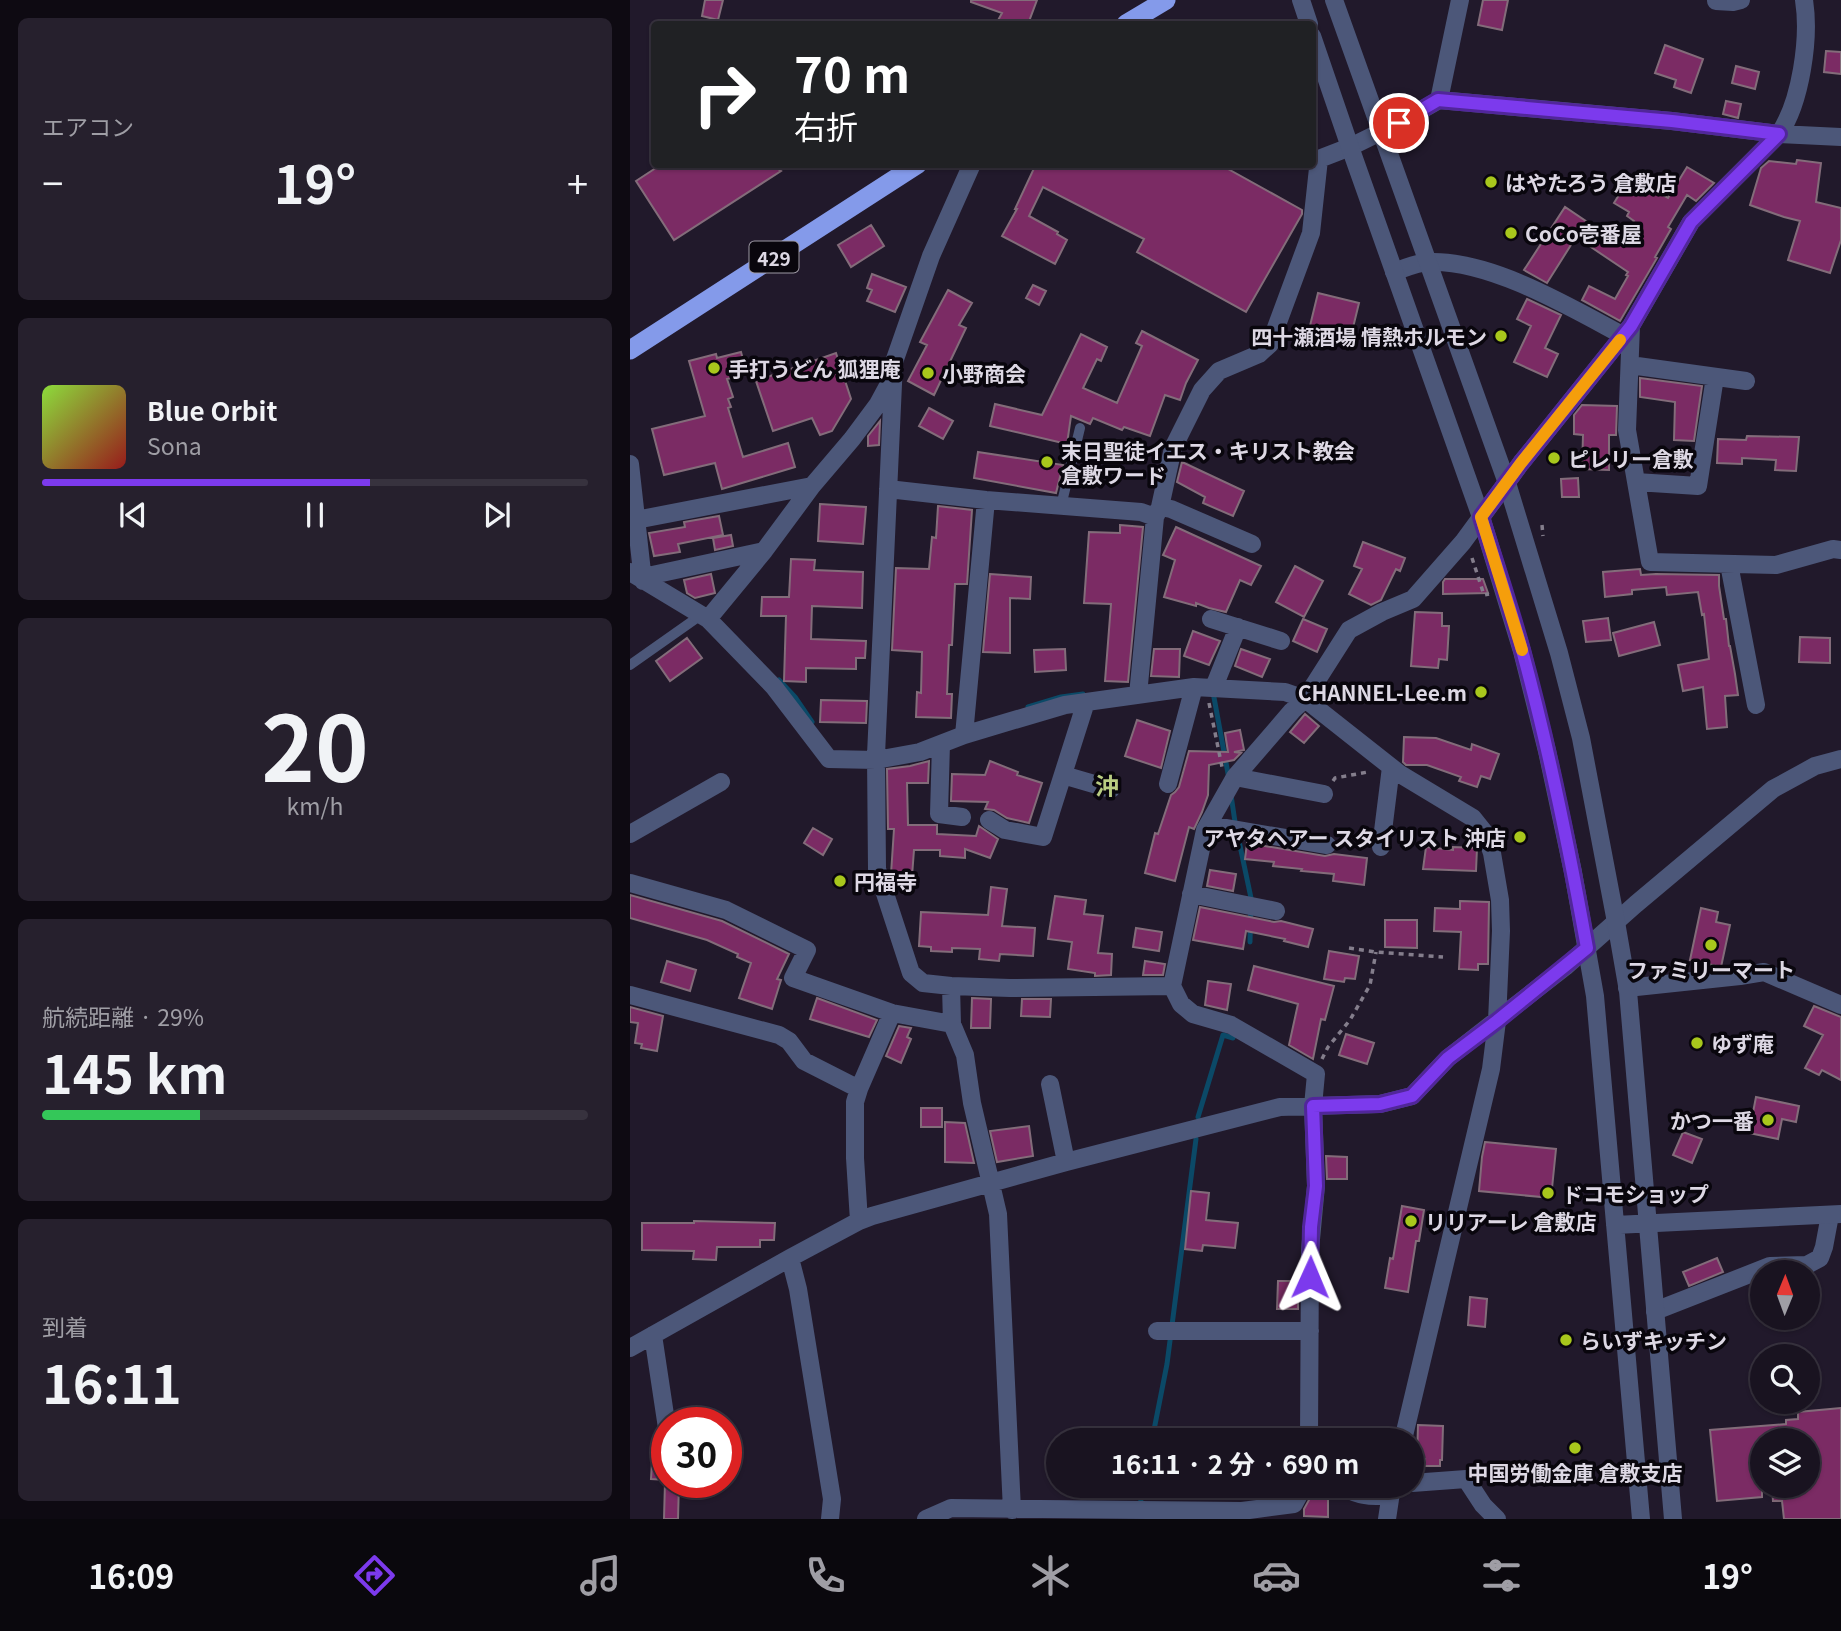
<!DOCTYPE html>
<html lang="ja">
<meta charset="utf-8">
<style>
:root{--surface:#191320;--page:#26202d;--text:#f1f3f6;--muted:#9f9ea5;--line:#37323e;--accent:#7c3aed}
body{margin:0;font-family:Georgia,"Noto Sans JP",serif;background:var(--page);color:var(--text);height:100vh;display:flex;flex-direction:column;font-size:26px;white-space:nowrap}
*{box-sizing:border-box;margin:0}
p{font-size:23px;color:var(--muted)}
.icon{flex:none;width:38px;height:38px;fill:none;stroke:currentColor;stroke-width:2;stroke-linecap:round;stroke-linejoin:round}
.map{position:relative;flex:1;overflow:hidden}
.sheet{display:flex;flex-direction:column;gap:18px;padding:18px;background:#0e0a12;width:630px}
.sheet>*{flex:none}
.top-card{position:absolute;left:21px;top:21px;width:665px;height:147px;border-radius:7px;box-shadow:0 2px 5px #0004,0 0 0 2px var(--line);background:#202124;color:#fff;overflow:hidden}
.needle{width:46px;rotate:1deg}
.controls{position:absolute;left:1120px;top:1260px;display:grid;gap:14px}
.controls a{display:grid;place-items:center;width:70px;height:70px;border-radius:50%;background:var(--surface);box-shadow:0 2px 5px #0004,0 0 0 2px var(--line);font-size:35px}
.speed{position:absolute;left:21px;top:1407px;display:flex;gap:14px;font-size:35px;font-weight:700;text-align:center}
.speed>*{display:grid;place-content:center;width:91px;height:91px;border-radius:50%;background:var(--surface);box-shadow:0 2px 5px #0004,0 0 0 2px var(--line);line-height:1}
.speed .limit{border:10px solid #d22;background:#fff;color:#111}
.pin{position:absolute;display:grid;place-items:center;width:60px;height:60px;color:#fff;margin:-30px;border:4px solid #fff;border-radius:50%;box-shadow:0 2px 7px #0007}
.me{position:absolute;width:77px;margin:-38px;rotate:1deg;stroke-linejoin:round;filter:drop-shadow(0 0 5px #0008)}
.turn{display:flex;align-items:center;gap:24px;height:147px;padding:0 28px;font-size:32px}
.turn .icon{width:91px;height:91px;stroke-width:2.5}
.turn b{display:block;font-size:49px;line-height:60px}
.big{font-size:52px;font-weight:700;line-height:1.1}
.sheet .widget{flex:1;display:flex;flex-direction:column;justify-content:center;gap:10px;min-width:0;padding:0 24px;border-radius:10px;background:var(--page)}
.sheet .dial{align-items:center;gap:0}
.dial b{font-size:91px;line-height:1}
.song{display:flex;align-items:center;gap:21px}
.cover{width:84px;height:84px;border-radius:10px;background:linear-gradient(135deg,hsl(90 70% 55%),hsl(0 70% 35%))}
.played{height:7px;border-radius:4px;background:linear-gradient(90deg,var(--accent) 60%,var(--line) 60%)}
.keys{display:flex;justify-content:space-around;direction:ltr}
.heat{display:flex;justify-content:space-between;align-items:center;font-size:38px;direction:ltr}
.charge{height:10px;border-radius:5px;background:linear-gradient(90deg,#34c759 29%,var(--line) 0)}
.trip{position:absolute;left:416px;top:1428px;width:378px;height:70px;border-radius:35px;background:var(--surface);box-shadow:0 2px 5px #0004,0 0 0 2px var(--line);font-weight:700;line-height:70px;text-align:center}
.tabs{display:flex;height:112px;justify-content:space-around;align-items:center;background:#0a080d;color:var(--muted)}
.tabs .icon{width:49px;height:49px}
.tabs .active{color:var(--accent)}
.tabs b{font-size:32px;color:var(--text)}
main{display:flex;flex:1;min-height:0}
.map>svg:first-child{display:block}
.lines{fill:none;stroke-linecap:round;stroke-linejoin:round}
.stream{stroke:#0b4967;stroke-width:5}
.building{fill:#7b2b64;stroke:#836c7a;stroke-width:2}
.path{stroke:#847e8c;stroke-width:3.5;stroke-dasharray:5 5;stroke-linecap:butt}
.service{stroke:#4c5779;stroke-width:10}
.minor{stroke:#4c5779;stroke-width:18}
.tertiary{stroke:#4c5779;stroke-width:18}
.trunk{stroke:#849aea;stroke-width:19}
.route-casing{stroke:#51269a;stroke-width:18}
.route{stroke:#7c3aed;stroke-width:12}
.slow{stroke:#f59e0b;stroke-width:12}
.poi-dot{fill:#a8c71c;stroke:#09060d;stroke-width:2.5}
.labels{text-anchor:middle;dominant-baseline:central;stroke-width:7;stroke-linejoin:round;paint-order:stroke}
.shield{fill:#09060d;stroke:#9d99a4;stroke-width:2}
.shield-label{font-size:19px;font-weight:bold;fill:#ddd8e4}
.poi-label{font-size:21px;font-weight:bold;fill:#ddd8e4;stroke:#09060d;text-anchor:start}
.quarter-label{font-size:24px;font-weight:bold;fill:#b9cd82;stroke:#09060d}
</style>
<main>
<section class="sheet">
<div class="widget"><p>エアコン</p>
<div class="heat"><a>−</a><b class="big">19°</b><a>+</a></div>
</div>
<div class="widget">
<div class="song"><i class="cover"></i><div><b>Blue Orbit</b><p>Sona</p></div></div>
<div class="played"></div>
<div class="keys"><svg class="icon" aria-label="previous" viewBox="0 0 24 24"><path d="M18 5L8 12l10 7zM5 5v14"/></svg><svg class="icon" aria-label="pause" viewBox="0 0 24 24"><path d="M8 5v14M16 5v14"/></svg><svg class="icon" aria-label="next" viewBox="0 0 24 24"><path d="M6 5l10 7-10 7zM19 5v14"/></svg></div>
</div>
<div class="widget dial"><b>20</b><p>km/h</p></div>
<div class="widget"><p>航続距離 · 29%</p><b class="big">145 km</b><div class="charge"></div></div>
<div class="widget"><p>到着</p><b class="big">16:11</b></div>
</section>
<div class="map">
<svg width="1211" height="1519" viewBox="0 0 1211 1519">
<rect width="100%" height="100%" fill="#21192b"/>
<g class="lines">
<!-- stream -->
<path class="stream" d="M149 680 165 697 182 722
M583 692 599 779
M398 707 431 697 453 694
M601 795 605 822 621 898 620 942
M568 1117 593 1035 603 1038 604 1035
M522 1440 537 1364 566 1139
M510 1506 513 1486"/>
</g>
<!-- building -->
<path class="building" d="M75 0H93L88 20 72 16Z
M341 0H407L398 24H366L372 13 341 2Z
M853 0H878L872 30 848 25Z
M1035 45 1073 59 1061 93 1044 87 1046 80 1025 73Z
M1196 51 1211 52V74L1194 72Z
M1106 66 1129 72 1125 89 1102 83Z
M1096 101 1111 104 1108 118 1093 114Z
M1167 160 1191 163 1186 202 1211 208V240L1200 273 1158 260 1170 221 1154 217 1120 205 1131 168 1139 161 1166 164Z
M32 164H140L151 171 44 240 6 181Z
M406 164H589L672 210V214L616 312 507 252 514 239 413 187 399 216 428 232 427 234 437 240 425 264 372 236 387 209H385Z
M1057 167 1084 183 1066 201 1057 195 1038 227 1041 229 1025 257 1027 258 990 321 952 300 959 286 985 299 998 276 996 275 998 272 946 237 917 283 894 270 935 207 990 244 1004 221 997 216 999 212 984 203 1000 177 1038 198Z
M241 225 254 246 221 267 208 245Z
M242 274 276 287 265 312 237 301 242 290 237 288Z
M403 285 416 291 409 305 396 298Z
M318 290 342 303 329 325 336 328 304 395 278 381 297 345 290 342Z
M688 293 729 303 719 344 678 334Z
M897 299 931 315 915 348 928 354 917 377 884 362 901 326 887 319Z
M512 331 568 360 556 383 550 400 535 395 520 436 494 427 492 430 463 418 460 424 441 416 437 444 360 426 365 404 412 415 451 334 477 347 471 361 467 359 453 388 487 403 512 346 506 343Z
M111 352 117 374 97 379 103 397 98 399 101 407 98 408 113 457 158 443 165 467 92 489 85 463 34 475 22 429 75 416 59 361 86 354 87 358Z
M206 353 221 399 202 431 190 435 182 418 143 431 126 381Z
M1010 378 1072 386 1064 441 1044 440 1045 402 1010 397Z
M952 405 987 406 986 435H979V470L952 469 953 435 944 434V415Z
M299 408 323 421 313 439 289 426Z
M250 421 249 445 238 446V436Z
M1117 436 1169 437 1166 471 1145 470 1146 460 1112 458V464L1087 463 1088 439 1116 440Z
M348 452 433 465 426 493 344 478Z
M552 462 614 491 603 516 573 503 575 497 547 482Z
M948 478 949 497H932L931 479Z
M190 504 236 507 233 544 188 541Z
M308 506 342 510 337 584H325L322 645H319L317 694H322L321 718 286 717 287 692 291 693 292 652 262 650 266 568 299 569 302 537 306 538Z
M89 516 93 535 48 544 50 552 24 556 19 533 55 527 54 522Z
M490 525 513 527 498 682 475 681 481 604 454 603 459 532 490 533Z
M546 527 631 566 621 585 610 580 596 612 579 608 566 603V606L534 597 545 560 533 555Z
M101 535 103 546 85 550 83 538Z
M733 542 775 558 770 571 766 569 751 600 741 605 719 594 732 569 724 566Z
M161 559 185 560 184 570 233 572 232 608 182 606 181 639 236 641 235 658H226V669L176 668V682L154 681 156 616H131L132 597H159Z
M665 566 693 581 674 617 646 602Z
M1010 569 1011 575 1026 574 1089 575V586L1094 619H1096L1099 646H1100L1105 674 1108 695 1095 696 1097 727 1077 729 1073 687 1053 691 1048 665 1079 659 1074 614 1072 615 1068 592 1037 595 1036 587 1002 590V594L975 597 973 572Z
M81 574 85 593 65 598 57 593 54 580Z
M360 574 401 577 400 599 380 598V653L353 652Z
M815 579H853L858 593 813 594V582Z
M785 612 812 613V626H819L817 660 809 659 808 668 781 666Z
M978 618 981 640 956 642 953 621Z
M673 619 697 629 687 652 663 641Z
M1024 622 1030 645 989 656 983 633Z
M563 631 590 641 579 665 554 656Z
M1170 637 1200 638V663L1169 662Z
M57 638 72 658 40 681 26 661Z
M435 649 436 670 405 672 404 650Z
M524 649H550L549 677 521 676Z
M611 649 640 659 632 677 605 666Z
M191 700 237 701 236 723 190 722Z
M675 714 689 726 674 743 660 732Z
M507 720 540 731 531 768 495 756Z
M610 730 614 750 604 752 611 753 604 760 579 765 578 795 572 812 564 829 559 827 545 881 515 873 525 833 528 834 541 795 545 792 549 787 559 751 598 752 595 733Z
M774 737 806 738 841 750 842 744 869 754 860 779 851 776 847 787 829 781 831 777 797 765H776L773 762Z
M299 761 298 783H277L278 825H307V834L346 836 349 826 368 839 360 858 335 849V858L310 856V850H284L282 876 261 874 264 829H258L257 769 280 766Z
M360 761 388 772 387 775 412 783 399 823 377 818 364 810 355 809 358 802 321 801 322 774 355 775Z
M183 828 202 839 193 855 174 843Z
M617 843 695 856 704 854 737 858 734 885 703 881 704 874 671 871 672 869 643 866 644 862 615 859Z
M796 847 823 850V847L847 848 846 871 793 869Z
M580 870 606 874 603 891 577 886Z
M361 887 377 889 372 926 405 928 403 956 370 954 369 961 349 959 350 949 322 948V952L301 951V947L289 946 291 912 358 915Z
M0 895 92 921 159 954 147 979 151 980 142 1009 109 998 121 963 107 957 108 954 77 940 0 918Z
M425 896 456 900 454 914 473 916 468 953 482 954 481 975 465 976V973L438 969 442 942 418 939Z
M830 901 859 902 858 964H848V970L829 969 831 932 804 931 805 908 830 909Z
M570 907 644 922 651 921 683 929 678 947 654 941 655 939 616 931 613 949 563 940Z
M1071 908 1088 912 1086 922 1100 925 1091 967 1060 960Z
M755 920H787V948L755 947Z
M506 928 532 932 529 951 503 947Z
M699 951 729 956 725 979 715 978 714 982 694 979Z
M37 961 66 970 60 991 31 982Z
M515 961 535 964 533 975H513Z
M624 966 704 986 695 1020 691 1019 683 1059 659 1045 668 1004 618 990Z
M578 981 601 984 597 1010 575 1005Z
M187 998 247 1020 239 1037 180 1019Z
M342 998 361 999 360 1028H341Z
M392 999H421L420 1017 391 1016Z
M1184 1006 1211 1017V1080L1192 1070 1189 1075 1175 1068 1193 1035 1174 1026Z
M0 1007 33 1016 27 1051 11 1048 12 1044 5 1043 8 1023 0 1022Z
M269 1026 281 1028 277 1037 281 1039 271 1063 256 1056Z
M716 1034 744 1043 737 1064 709 1055Z
M1126 1097 1169 1106 1166 1122 1152 1119 1148 1139 1119 1133Z
M291 1108H312V1127H291Z
M315 1122 335 1123 344 1163 315 1162Z
M399 1126 403 1156 367 1162 360 1131Z
M1053 1132 1072 1139 1062 1163 1043 1155Z
M855 1142 926 1149 921 1198 849 1191 852 1157Z
M696 1156 717 1157V1179H697Z
M561 1191 579 1193 576 1220 608 1223 605 1248 573 1245 572 1251 555 1249Z
M772 1206 794 1210 789 1241H786L778 1292 755 1288 760 1258 763 1259Z
M64 1221 145 1223 144 1240H130V1247H87L86 1260 63 1259 64 1251 12 1250V1223H64Z
M1087 1258 1093 1272 1059 1286 1053 1272Z
M648 1281H668V1309H647Z
M840 1297 857 1299 855 1327 838 1325Z
M1211 1408V1519H1154L1152 1501H1143L1142 1486H1178V1440H1132V1497L1087 1501 1080 1430 1156 1424V1420L1168 1419V1412Z
M788 1425 813 1426 812 1460H810V1466H794L795 1459H787Z
M22 1462H37V1480L21 1479Z
M35 1482H49L48 1519H34Z
M685 1489H698V1517L674 1516V1509Z"/>
<g class="lines">
<!-- path -->
<path class="path" d="M912 525 913 536
M842 558 854 595 859 594
M579 703 592 767
M703 781 705 778 738 772
M719 948 746 952 813 957
M692 1059 698 1047 720 1020 740 985 746 952"/>
<!-- service -->
<path class="service" d="M431 506 450 428
M0 665 71 615"/>
<!-- minor -->
<path class="minor" d="M1086 1 1103 2 1111 0
M809 100 830 0
M689 159 720 147 769 123 809 100 1042 121 1149 134 1211 137
M342 164 301 256 264 362 246 755 247 869 281 973 293 983 321 986 380 988 542 986
M764 272C775 268 788 262 800 262 861 260 940 307 994 336
M1001 326 997 430 1020 562 1146 565 1203 549 1211 550
M1000 365 1116 381
M0 464 13 581
M1006 482 1068 486 1085 377
M258 489 356 500 511 512 525 517
M530 507 541 509 622 544
M6 520 182 486 222 439 248 404 261 380
M1099 564 1126 705
M0 572 78 619 144 687 199 759 246 760 290 752 334 735 435 705 564 687 655 692 675 699 770 774 843 818 855 833 862 853 870 900 871 931 867 1021 861 1069 773 1440
M13 577 134 551
M78 619 134 551 182 486
M581 619 651 641
M584 687 608 627
M508 695 525 517 530 507 543 448 572 390 589 371 629 354 640 344 681 233 689 159
M334 735 356 500
M311 744 309 814 332 817
M433 775 481 789
M605 777 694 794
M538 784 564 687
M359 820 375 830 413 837 456 702
M578 825 697 845
M0 834 91 782
M751 847 761 767
M0 883 96 910 177 950 163 978 262 1013 322 1024
M561 894 646 911
M321 986 322 1024 335 1055 342 1103 368 1214 382 1510
M997 988 1110 976 1134 972 1211 1005
M0 995 149 1035 159 1041 174 1061 229 1089
M420 1084 436 1162
M229 1221 225 1158V1102L229 1089 262 1013
M160 1258 168 1289 202 1499 200 1519
M1025 1311 1140 1266 1177 1265 1190 1258 1194 1247 1200 1215
M527 1331H680
M23 1335 37 1428
M0 1348 160 1258 229 1221 242 1216 436 1162 650 1107 750 1104 782 1096 818 1058 935 967 1006 904 1143 789 1185 766 1211 759
M679 1440 680 1250 686 1186 683 1106 686 1074 601 1025 563 1014 551 1004 542 986 575 830 605 777 662 711 675 699 719 630 752 612 783 599 833 542 891 463 1001 326 1061 222 1149 134C1171 102 1180 38 1174 0
M782 1483 836 1479 853 1505 867 1519
M709 1486C729 1495 738 1498 761 1495
M296 1519 321 1508 612 1511 664 1504 674 1486
M757 1519 762 1486"/>
<!-- tertiary -->
<path class="tertiary" d="M671 0 679 24
M704 0 877 483 929 653 951 738 986 922 998 991 1043 1519
M682 36 720 147 851 517 892 651 917 751 943 872 965 996 1011 1519
M985 1225 1211 1214"/>
<!-- trunk -->
<path class="trunk" d="M496 24 536 0
M0 350 288 164"/>
</g>
<g class="lines">
<!-- route casing -->
<g class="route-casing">
<path id="route" d="M680 1277 681 1227 686 1186 683 1106 750 1104 782 1096 818 1058 867 1021 957 948C939 848 919 748 892 650 880 606 865 562 851 517L891 463 1001 326 1061 222 1149 134 1042 121 808 100 769 123"/>
</g>
<!-- route -->
<use href="#route" class="route"/>
<!-- slow -->
<path class="slow" d="M892 650 851 517 891 463 990 340"/>
</g>
<!-- markers -->
<g class="poi-dot">
<circle cx="861" cy="182" r="7"/>
<circle cx="881" cy="233" r="7"/>
<circle cx="871" cy="336" r="7"/>
<circle cx="84" cy="368" r="7"/>
<circle cx="298" cy="373" r="7"/>
<circle cx="924" cy="458" r="7"/>
<circle cx="417" cy="462" r="7"/>
<circle cx="851" cy="692" r="7"/>
<circle cx="890" cy="837" r="7"/>
<circle cx="210" cy="881" r="7"/>
<circle cx="1081" cy="945" r="7"/>
<circle cx="1067" cy="1043" r="7"/>
<circle cx="1138" cy="1120" r="7"/>
<circle cx="918" cy="1193" r="7"/>
<circle cx="781" cy="1221" r="7"/>
<circle cx="936" cy="1340" r="7"/>
<circle cx="945" cy="1448" r="7"/>
</g>
<g class="labels">
<!-- shield labels -->
<rect class="shield" x="119.5" y="241.5" width="49" height="31" rx="5"/>
<g class="shield-label">
<text x="144" y="257">429</text>
</g>
<!-- poi labels -->
<g class="poi-label">
<text x="875" y="182">はやたろう 倉敷店</text>
<text x="895" y="233">CoCo壱番屋</text>
<text x="857" y="336" text-anchor="end">四十瀬酒場 情熱ホルモン</text>
<text x="98" y="368">手打うどん 狐狸庵</text>
<text x="312" y="373">小野商会</text>
<text x="431" y="450">末日聖徒イエス・キリスト教会<tspan x="431" dy="24">倉敷ワード</tspan></text>
<text x="938" y="458">ピレリー倉敷</text>
<text x="837" y="692" text-anchor="end">CHANNEL-Lee.m</text>
<text x="876" y="837" text-anchor="end">アヤタヘアー スタイリスト 沖店</text>
<text x="224" y="881">円福寺</text>
<text x="1081" y="969" text-anchor="middle">ファミリーマート</text>
<text x="1081" y="1043">ゆず庵</text>
<text x="1124" y="1120" text-anchor="end">かつ一番</text>
<text x="932" y="1193">ドコモショップ</text>
<text x="795" y="1221">リリアーレ 倉敷店</text>
<text x="950" y="1340">らいずキッチン</text>
<text x="945" y="1472" text-anchor="middle">中国労働金庫 倉敷支店</text>
</g>
<!-- quarter labels -->
<g class="quarter-label">
<text x="477" y="784">沖</text>
</g>
</g>
</svg>
<div class="controls">
<a><svg class="needle" viewBox="-14 -14 28 28"><path d="M0-13l5 13h-10z" fill="#e53935"/><path d="M0 13l5-13h-10z" fill="#9f9ea5"/></svg></a>
<a><svg class="icon" aria-label="search" viewBox="0 0 24 24"><circle cx="10" cy="10" r="6"/><path d="M15 15l6 6"/></svg></a>
<a><svg class="icon" aria-label="layers" viewBox="0 0 24 24"><path d="M12 4l9 5-9 5-9-5zM3 14l9 5 9-5"/></svg></a>
</div>
<div class="speed"><div class="limit">30</div></div>
<div class="pin" style="left:769px;top:123px;background:#d93025"><svg class="icon" aria-label="arrive" viewBox="0 0 24 24"><path d="M6 21V4h12l-3 4 3 4H6"/></svg></div>
<svg class="me" style="left:680px;top:1277px" viewBox="-20 -20 40 40"><path d="M0-17L14 15 0 8-14 15z" fill="#7c3aed" stroke="#fff" stroke-width="4"/></svg>
<div class="trip">16:11 · 2 分 · 690 m</div>
<div class="top-card">
<div class="turn"><svg class="icon" aria-label="right" viewBox="0 0 24 24"><path d="M7 20v-9h11M14 6l5 5-5 5"/></svg><div><b>70 m</b>右折</div></div>
</div>
</div>
</main>
<nav class="tabs">
<b>16:09</b>
<svg class="icon active" aria-label="directions" viewBox="0 0 24 24"><path d="M12 3l9 9-9 9-9-9zM9 14v-3h6M13 9l2 2-2 2"/></svg>
<svg class="icon" aria-label="music" viewBox="0 0 24 24"><path d="M9 18V5l10-2v13"/><circle cx="6" cy="18" r="3"/><circle cx="16" cy="16" r="3"/></svg>
<svg class="icon" aria-label="phone" viewBox="0 0 24 24"><path d="M5 4h4l2 5-3 2q2 4 5 5l2-3 5 2v4C11 20 4 13 5 4z"/></svg>
<svg class="icon" aria-label="climate" viewBox="0 0 24 24"><path d="M12 3v18M4 7l16 10M4 17L20 7"/></svg>
<svg class="icon" aria-label="car" viewBox="0 0 24 24"><path d="M5 17H2v-5l4-1 3-4h7l3 4 3 1v5h-3M9 17h6M6 11h13"/><circle cx="7" cy="17" r="2"/><circle cx="17" cy="17" r="2"/></svg>
<svg class="icon" aria-label="filters" viewBox="0 0 24 24"><path d="M4 7h16M4 17h16"/><circle cx="9" cy="7" r="2"/><circle cx="15" cy="17" r="2"/></svg>
<b>19°</b>
</nav>
